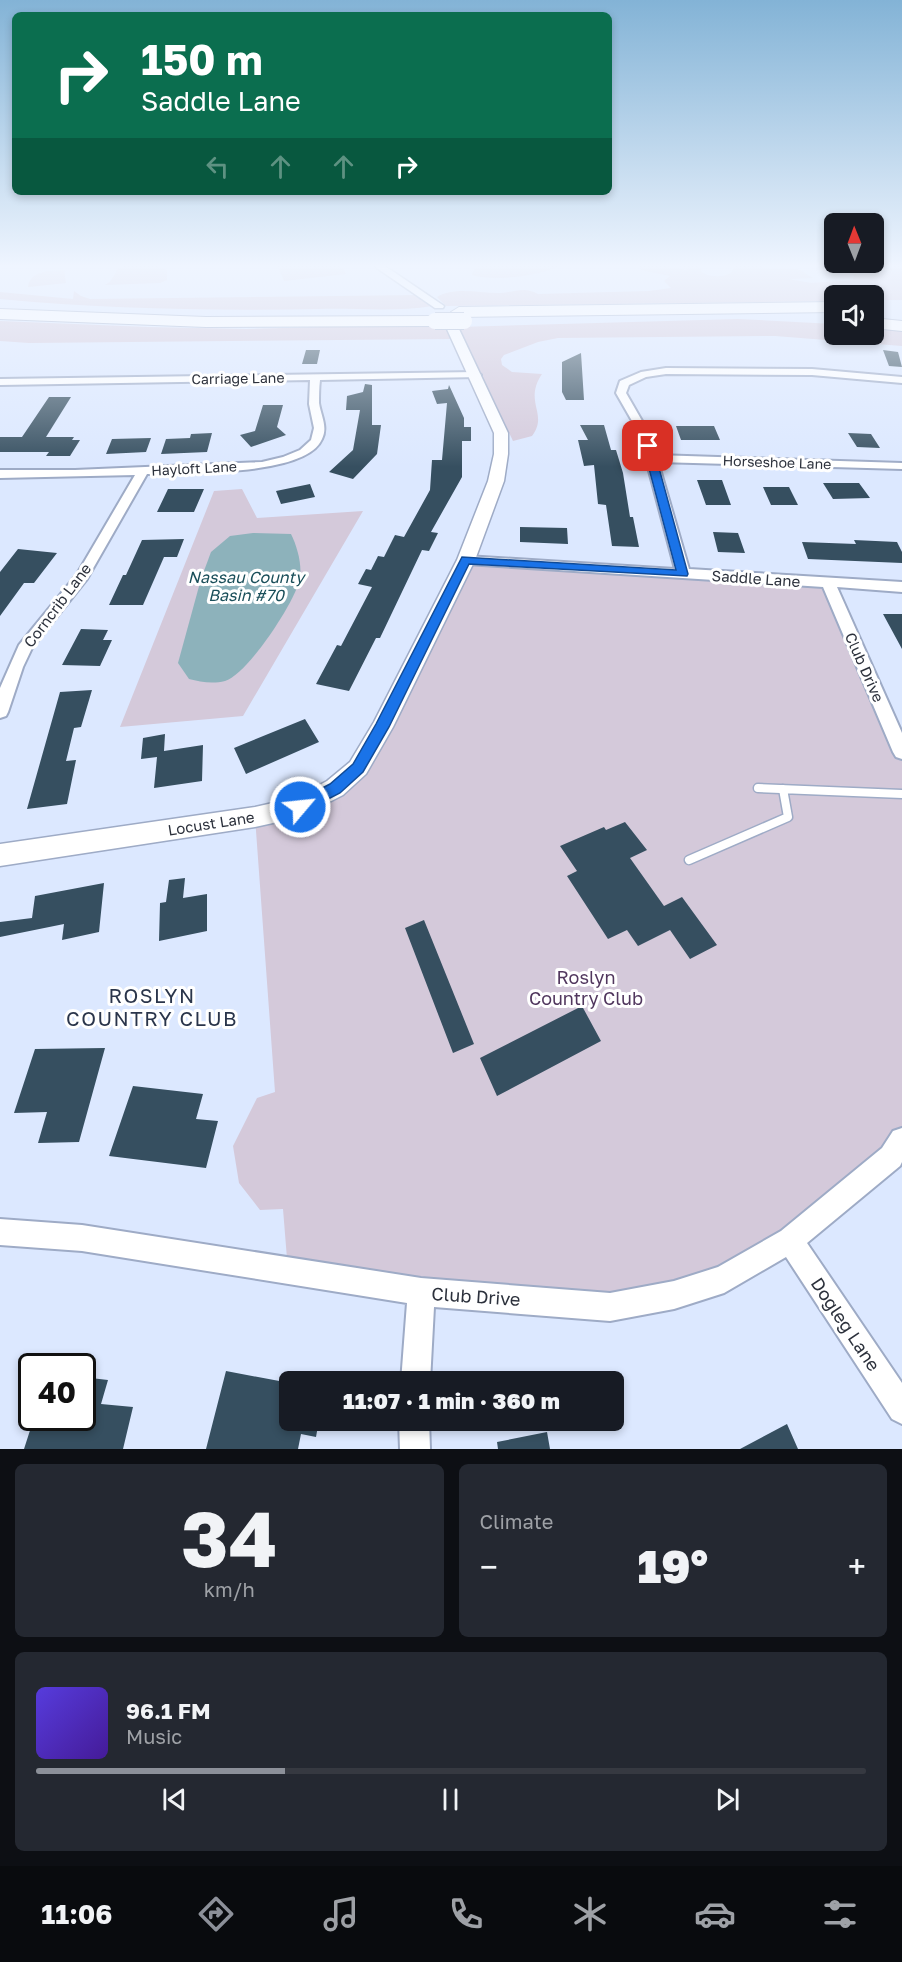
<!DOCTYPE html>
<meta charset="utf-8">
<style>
:root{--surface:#171b24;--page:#242831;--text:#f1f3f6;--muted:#9ea1a6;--line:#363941;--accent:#8c9099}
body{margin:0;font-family:"Golos Text",sans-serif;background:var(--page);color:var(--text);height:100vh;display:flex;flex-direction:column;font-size:22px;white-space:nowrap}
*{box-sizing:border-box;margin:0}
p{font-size:20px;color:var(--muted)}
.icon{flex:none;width:33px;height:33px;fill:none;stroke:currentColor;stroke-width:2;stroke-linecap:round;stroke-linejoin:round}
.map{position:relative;height:1449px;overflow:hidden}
.side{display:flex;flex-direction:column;gap:15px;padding:15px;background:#0d0f14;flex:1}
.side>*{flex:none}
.hud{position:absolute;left:12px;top:12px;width:600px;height:183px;border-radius:9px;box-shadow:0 3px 9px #0003;background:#0b6e4f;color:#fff;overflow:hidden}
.needle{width:39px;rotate:359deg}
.tools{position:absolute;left:824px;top:213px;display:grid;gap:12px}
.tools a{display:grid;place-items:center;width:60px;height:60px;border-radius:9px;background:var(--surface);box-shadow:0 3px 9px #0003;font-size:30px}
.speed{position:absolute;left:18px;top:1353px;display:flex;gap:12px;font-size:30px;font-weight:700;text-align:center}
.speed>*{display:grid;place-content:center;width:78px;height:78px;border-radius:50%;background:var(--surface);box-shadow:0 3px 9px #0003;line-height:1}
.speed .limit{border:3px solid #111;border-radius:9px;background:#fff;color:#111}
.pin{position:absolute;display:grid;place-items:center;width:51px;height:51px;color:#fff;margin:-26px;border-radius:12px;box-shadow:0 3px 9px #0006}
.me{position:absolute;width:66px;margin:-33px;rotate:62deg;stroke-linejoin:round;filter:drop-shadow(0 0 4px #0008)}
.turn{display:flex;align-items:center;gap:21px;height:126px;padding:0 30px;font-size:27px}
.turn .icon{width:78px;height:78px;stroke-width:2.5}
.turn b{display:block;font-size:42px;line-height:51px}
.lanes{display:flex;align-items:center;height:57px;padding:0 30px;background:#0003;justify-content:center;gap:30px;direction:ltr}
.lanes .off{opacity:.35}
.big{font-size:45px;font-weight:800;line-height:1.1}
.side .card{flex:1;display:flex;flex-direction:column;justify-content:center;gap:9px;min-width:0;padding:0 21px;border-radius:9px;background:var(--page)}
.side .dial{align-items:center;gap:0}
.dial b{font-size:78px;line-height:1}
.song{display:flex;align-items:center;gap:18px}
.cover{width:72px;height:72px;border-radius:9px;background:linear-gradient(135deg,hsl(250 70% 55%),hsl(260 70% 35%))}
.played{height:6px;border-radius:3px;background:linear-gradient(90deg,var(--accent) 30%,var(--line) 30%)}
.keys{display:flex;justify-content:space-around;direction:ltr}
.heat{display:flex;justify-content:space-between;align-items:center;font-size:33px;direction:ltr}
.side .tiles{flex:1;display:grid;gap:15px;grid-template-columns:1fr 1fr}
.card:last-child{grid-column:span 2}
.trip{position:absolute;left:279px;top:1371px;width:345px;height:60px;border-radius:9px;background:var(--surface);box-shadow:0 3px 9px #0003;font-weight:800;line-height:60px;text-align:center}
.tabs{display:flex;height:96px;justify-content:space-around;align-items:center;background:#090b0e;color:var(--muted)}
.tabs .icon{width:42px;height:42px}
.tabs .current{color:var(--accent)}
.tabs b{font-size:27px;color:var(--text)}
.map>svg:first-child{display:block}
.green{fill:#d4c9da}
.water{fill:#8db2bb}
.building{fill:#364f60}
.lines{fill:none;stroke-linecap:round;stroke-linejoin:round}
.service-casing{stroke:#9eabc6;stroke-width:11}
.minor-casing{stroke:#9eabc6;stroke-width:4}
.tertiary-casing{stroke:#9eabc6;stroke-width:3}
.motorway-casing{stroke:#9eabc6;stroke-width:2}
.service{stroke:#fff;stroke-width:8}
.minor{fill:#fff;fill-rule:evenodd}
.tertiary{fill:#fff;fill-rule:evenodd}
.motorway{fill:#fff;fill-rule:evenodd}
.motorway-bridge-casing{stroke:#9eabc6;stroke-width:18;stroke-linecap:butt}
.motorway-bridge{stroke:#fff;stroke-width:16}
.route{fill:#1a73e8;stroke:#114b97;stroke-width:1.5}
.labels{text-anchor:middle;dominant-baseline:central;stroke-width:6;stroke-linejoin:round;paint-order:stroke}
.far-street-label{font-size:14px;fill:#2c313c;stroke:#fff}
.street-label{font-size:15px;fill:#2c313c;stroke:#fff}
.water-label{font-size:16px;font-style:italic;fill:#1a4f5a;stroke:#fff}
.near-park-label{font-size:18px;fill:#51375e;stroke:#fff}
.near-street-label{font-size:18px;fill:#2c313c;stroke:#fff}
.near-neighbourhood-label{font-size:20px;letter-spacing:1.5px;fill:#2a354b;stroke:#fff}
</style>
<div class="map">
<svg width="902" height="1449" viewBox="0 0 902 1449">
<rect width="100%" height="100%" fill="#dce8ff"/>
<!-- green -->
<path class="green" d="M152 264 167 270V280L160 283 105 285 110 282 119 267Z
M277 264H341L346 274 284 281Z
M482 264H562C545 276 492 282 472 275L474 269Z
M639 264H657L687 270 677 264H691L702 268 701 272C710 277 721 278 731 273L736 264H761L769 269H798L813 278 789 279 811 283 853 280 854 276 844 270 886 271 894 266 892 264H902V300H873V296H834V301L446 306 437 297C456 286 481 294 501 293 515 292 525 286 538 294L649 291 671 288 664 281 670 276 641 270Z
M64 270 66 283 28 287C30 270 51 271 64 270Z
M74 291 81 296 90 299 419 295 432 306C398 312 356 308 319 309 213 311 105 309 0 299V292L73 299Z
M738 319 834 324V334H873V327L902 331V346L775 336 558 338 538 342 504 355 501 359 502 365 512 372 542 374C523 402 549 414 532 436L513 441 459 327Z
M0 321 148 327 247 329 437 324 445 327 451 339 29 343 0 341Z
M242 489 257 518 363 511 243 716 120 727 214 491Z
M466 560 830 584 902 751V1140L725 1279 610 1307 288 1271 283 1209 260 1210 239 1183 233 1146 257 1098 275 1092 255 817 358 768Z"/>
<!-- water -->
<path class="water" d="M253 533 291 534C297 546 302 564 300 578 296 601 247 675 225 681 213 684 200 682 189 679L178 663 201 579 211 552 230 536Z"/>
<!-- building -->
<path class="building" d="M306 350H320L317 364H302Z
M883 350 898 352 902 367 889 366Z
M581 353 584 400H566L562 392V362Z
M365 384 372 385V425H381L377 454 353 479 329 472 353 450 360 410H346L347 396 363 392Z
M449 385 464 418V427H471V441H462V477L431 532 438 533 429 551 422 550 380 638H376L349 691 316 684 337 645 341 646 372 587 358 584 366 569 371 570 378 556 384 557 395 535 404 537 430 490 432 460H442L447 403 437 404 432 391 448 389Z
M49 397H71L46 437H74L72 440H80L70 456H46L49 452H0V437H22Z
M263 405H283L277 427 286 435 251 447 240 435 255 431Z
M580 425H604L611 450H616L623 473 630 517H633L639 547 612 546 606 505 598 504 594 465 584 466 578 440H588Z
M676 426H714L720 440H681Z
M212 433 207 452 161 454 166 439 190 438 191 434Z
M848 433 871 434 880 448 857 447Z
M151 438 146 452 106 454 112 439Z
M697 480H722L731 505H706Z
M823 483H859L870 498 833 499Z
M310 484 315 497 281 504 276 491Z
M763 487H789L798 505H771Z
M168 489H204L194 512H157Z
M520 527 567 528 568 544 520 542Z
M713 532 738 533 745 553 718 552Z
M184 539 177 557H164L143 605H109L123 575H126L142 540Z
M854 540 897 542 902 552V563L808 559 802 542 856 544Z
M18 549 57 553 34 583H24L0 616V572Z
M883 614H902V649Z
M81 629 108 630 103 640H112L100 666 62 665Z
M92 690 81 727 74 728 66 761 76 760 67 804 27 809 60 692Z
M305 719 319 742 246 774 234 748Z
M165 734 164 751 203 745 202 781 154 788 157 757 141 759 143 738Z
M625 822 647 850 630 858 664 906 682 897 717 945 690 959 670 930 638 946 627 930 608 939 567 876 577 871 560 846 604 827 606 830Z
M185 878 183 898 207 894V931L159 941 160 903 166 902 169 880Z
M104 883 99 932 62 940 64 924 0 937V922L32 918 35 896Z
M424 920 474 1044 453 1053 405 928Z
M582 1006 601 1041 497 1096 480 1058Z
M105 1048 79 1142 38 1143 47 1112 14 1113 35 1049Z
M133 1086 203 1094 196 1119 218 1121 206 1168 109 1156Z
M226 1371 290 1383V1420H319L316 1437 301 1434 298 1449H206Z
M82 1377 108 1380 101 1404 133 1407 123 1449H24L34 1418H82Z
M787 1424 798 1449H740Z
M547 1432 550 1449H498L497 1442Z"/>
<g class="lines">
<!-- service casing -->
<g class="service-casing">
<path id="service" d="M758 788 902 794
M689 860 788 817 783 789"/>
</g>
<!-- minor casing -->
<g class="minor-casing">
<path id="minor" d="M666 368 812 369 902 377V383L812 375 666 374 646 377 629 385 626 393 649 433 656 455 902 463V469L658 462 689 569 902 582V592L837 587 902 733V759L896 757 893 752 823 587 466 564 459 560 466 556 675 569 639 433 616 393 620 381 641 372Z
M476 372 481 375 479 377 320 380C319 388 319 396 319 403 321 416 328 427 322 439 306 477 184 472 147 474L87 579 32 648 23 667 8 712 6 716 0 718V688L19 645 77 574 135 475 0 478V470H75L262 462 283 457 300 450 311 440 314 428 309 404 310 380 0 385V379Z
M902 1128V1162L900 1166 807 1243 902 1383V1424L892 1419 786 1257 724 1293 674 1309 610 1321 434 1307 430 1382H401L407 1303 82 1251 0 1245V1219L82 1225 421 1278 610 1293 674 1281 718 1267 781 1231 882 1148 893 1131Z
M399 1420H429L430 1449H400Z"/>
</g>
<!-- tertiary casing -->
<g class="tertiary-casing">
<path id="tertiary" d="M371 264H382L444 306 443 308H435Z
M452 324 458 327 508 433V454L504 481 475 560 393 727 366 774 343 795 300 817 255 827 0 866V844L255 807 295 798 327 781 350 762 374 722 457 560 488 481 494 454V433L446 327Z"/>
</g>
<!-- motorway casing -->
<g class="motorway-casing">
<path id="motorway" d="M834 302V312L459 317 451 312 459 307Z
M0 309 206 317 435 316 441 317 443 321 441 325 435 326 206 327 0 319Z
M873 318 902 321V331L873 328Z"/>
</g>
<!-- service -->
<use href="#service" class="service"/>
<!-- minor -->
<use href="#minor" class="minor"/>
<!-- tertiary -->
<use href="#tertiary" class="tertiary"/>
<!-- motorway -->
<use href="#motorway" class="motorway"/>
<!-- motorway-bridge casing -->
<g class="motorway-bridge-casing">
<path id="motorway-bridge" d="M435 321H464"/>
</g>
<!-- motorway-bridge -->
<use href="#motorway-bridge" class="motorway-bridge"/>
</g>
<!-- sky -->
<linearGradient id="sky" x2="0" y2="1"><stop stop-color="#83b3d6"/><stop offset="0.57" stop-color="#eff5ff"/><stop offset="1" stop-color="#eff5ff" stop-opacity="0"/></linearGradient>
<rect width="902" height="467" fill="url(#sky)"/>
<!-- route -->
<path class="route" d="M648 443 653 446 688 574 687 576 469 564 389 727 363 772 340 793 305 811 300 813 295 811 293 807 295 802 330 784 353 764 376 724 462 557 676 570 643 446Z"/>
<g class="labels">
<!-- far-street labels -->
<g class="far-street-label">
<text transform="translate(238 378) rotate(-1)">Carriage Lane</text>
<text transform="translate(777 462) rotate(2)">Horseshoe Lane</text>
<text transform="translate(194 468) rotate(-3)">Hayloft Lane</text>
</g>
<!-- street labels -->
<g class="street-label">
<text transform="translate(756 578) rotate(4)">Saddle Lane</text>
<text transform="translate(57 605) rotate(-53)">Corncrib Lane</text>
<text transform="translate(865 667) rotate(66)">Club Drive</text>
<text transform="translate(211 823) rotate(-9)">Locust Lane</text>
</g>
<!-- water labels -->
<g class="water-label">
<text x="246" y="577">Nassau County<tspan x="246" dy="18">Basin #70</tspan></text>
</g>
<!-- near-park labels -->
<g class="near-park-label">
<text x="586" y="977">Roslyn<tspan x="586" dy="21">Country Club</tspan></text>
</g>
<!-- near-street labels -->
<g class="near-street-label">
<text transform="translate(476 1296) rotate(4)">Club Drive</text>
<text transform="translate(846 1324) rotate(56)">Dogleg Lane</text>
</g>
<!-- near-neighbourhood labels -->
<g class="near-neighbourhood-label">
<text x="152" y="995">ROSLYN<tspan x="152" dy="23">COUNTRY CLUB</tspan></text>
</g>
</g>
</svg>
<div class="tools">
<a><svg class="needle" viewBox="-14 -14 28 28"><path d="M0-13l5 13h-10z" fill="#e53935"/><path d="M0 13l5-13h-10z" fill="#9ea1a6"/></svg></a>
<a><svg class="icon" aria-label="sound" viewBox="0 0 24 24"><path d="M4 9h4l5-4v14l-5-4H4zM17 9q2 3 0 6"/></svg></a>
</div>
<div class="speed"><div class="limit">40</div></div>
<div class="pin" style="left:648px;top:446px;background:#d93025"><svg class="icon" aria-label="arrive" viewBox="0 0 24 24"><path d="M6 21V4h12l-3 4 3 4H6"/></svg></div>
<svg class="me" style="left:300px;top:807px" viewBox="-20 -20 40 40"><circle r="17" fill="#1a73e8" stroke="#fff" stroke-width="3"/><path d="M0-11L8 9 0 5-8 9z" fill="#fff"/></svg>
<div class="trip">11:07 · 1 min · 360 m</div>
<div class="hud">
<div class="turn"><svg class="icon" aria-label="right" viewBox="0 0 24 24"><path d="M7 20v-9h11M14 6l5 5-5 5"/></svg><div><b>150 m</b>Saddle Lane</div></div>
<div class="lanes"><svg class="icon off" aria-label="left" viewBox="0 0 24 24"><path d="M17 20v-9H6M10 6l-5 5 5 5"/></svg><svg class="icon off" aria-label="ahead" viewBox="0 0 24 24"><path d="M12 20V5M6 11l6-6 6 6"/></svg><svg class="icon off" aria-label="ahead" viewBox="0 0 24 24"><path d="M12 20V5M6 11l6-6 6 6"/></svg><svg class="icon" aria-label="right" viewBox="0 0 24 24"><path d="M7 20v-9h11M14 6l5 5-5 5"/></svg></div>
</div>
</div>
<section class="side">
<div class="tiles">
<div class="card dial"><b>34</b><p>km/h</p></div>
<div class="card"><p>Climate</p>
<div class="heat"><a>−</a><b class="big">19°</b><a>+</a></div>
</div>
<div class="card">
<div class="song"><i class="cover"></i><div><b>96.1 FM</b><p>Music</p></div></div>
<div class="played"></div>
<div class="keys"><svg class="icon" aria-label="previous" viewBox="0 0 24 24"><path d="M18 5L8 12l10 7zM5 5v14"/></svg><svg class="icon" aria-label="pause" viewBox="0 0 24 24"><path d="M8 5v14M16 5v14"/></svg><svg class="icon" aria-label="next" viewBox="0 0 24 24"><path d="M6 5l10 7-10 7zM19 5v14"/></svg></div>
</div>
</div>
</section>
<nav class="tabs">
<b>11:06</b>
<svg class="icon current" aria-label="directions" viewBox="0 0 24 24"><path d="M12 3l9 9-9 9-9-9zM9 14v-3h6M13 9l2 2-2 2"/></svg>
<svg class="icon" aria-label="music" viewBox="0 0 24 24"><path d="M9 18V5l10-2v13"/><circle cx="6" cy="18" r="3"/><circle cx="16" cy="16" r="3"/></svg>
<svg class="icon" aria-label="phone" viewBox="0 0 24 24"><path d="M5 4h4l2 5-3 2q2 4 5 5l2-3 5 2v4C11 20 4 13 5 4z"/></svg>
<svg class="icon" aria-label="climate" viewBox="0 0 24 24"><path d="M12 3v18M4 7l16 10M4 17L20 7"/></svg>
<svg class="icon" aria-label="car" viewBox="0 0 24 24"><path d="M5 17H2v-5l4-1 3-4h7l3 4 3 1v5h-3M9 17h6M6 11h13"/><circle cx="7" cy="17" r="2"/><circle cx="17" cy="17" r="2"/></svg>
<svg class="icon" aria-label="filters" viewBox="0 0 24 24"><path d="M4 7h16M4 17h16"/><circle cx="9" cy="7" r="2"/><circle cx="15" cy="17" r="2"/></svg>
</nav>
